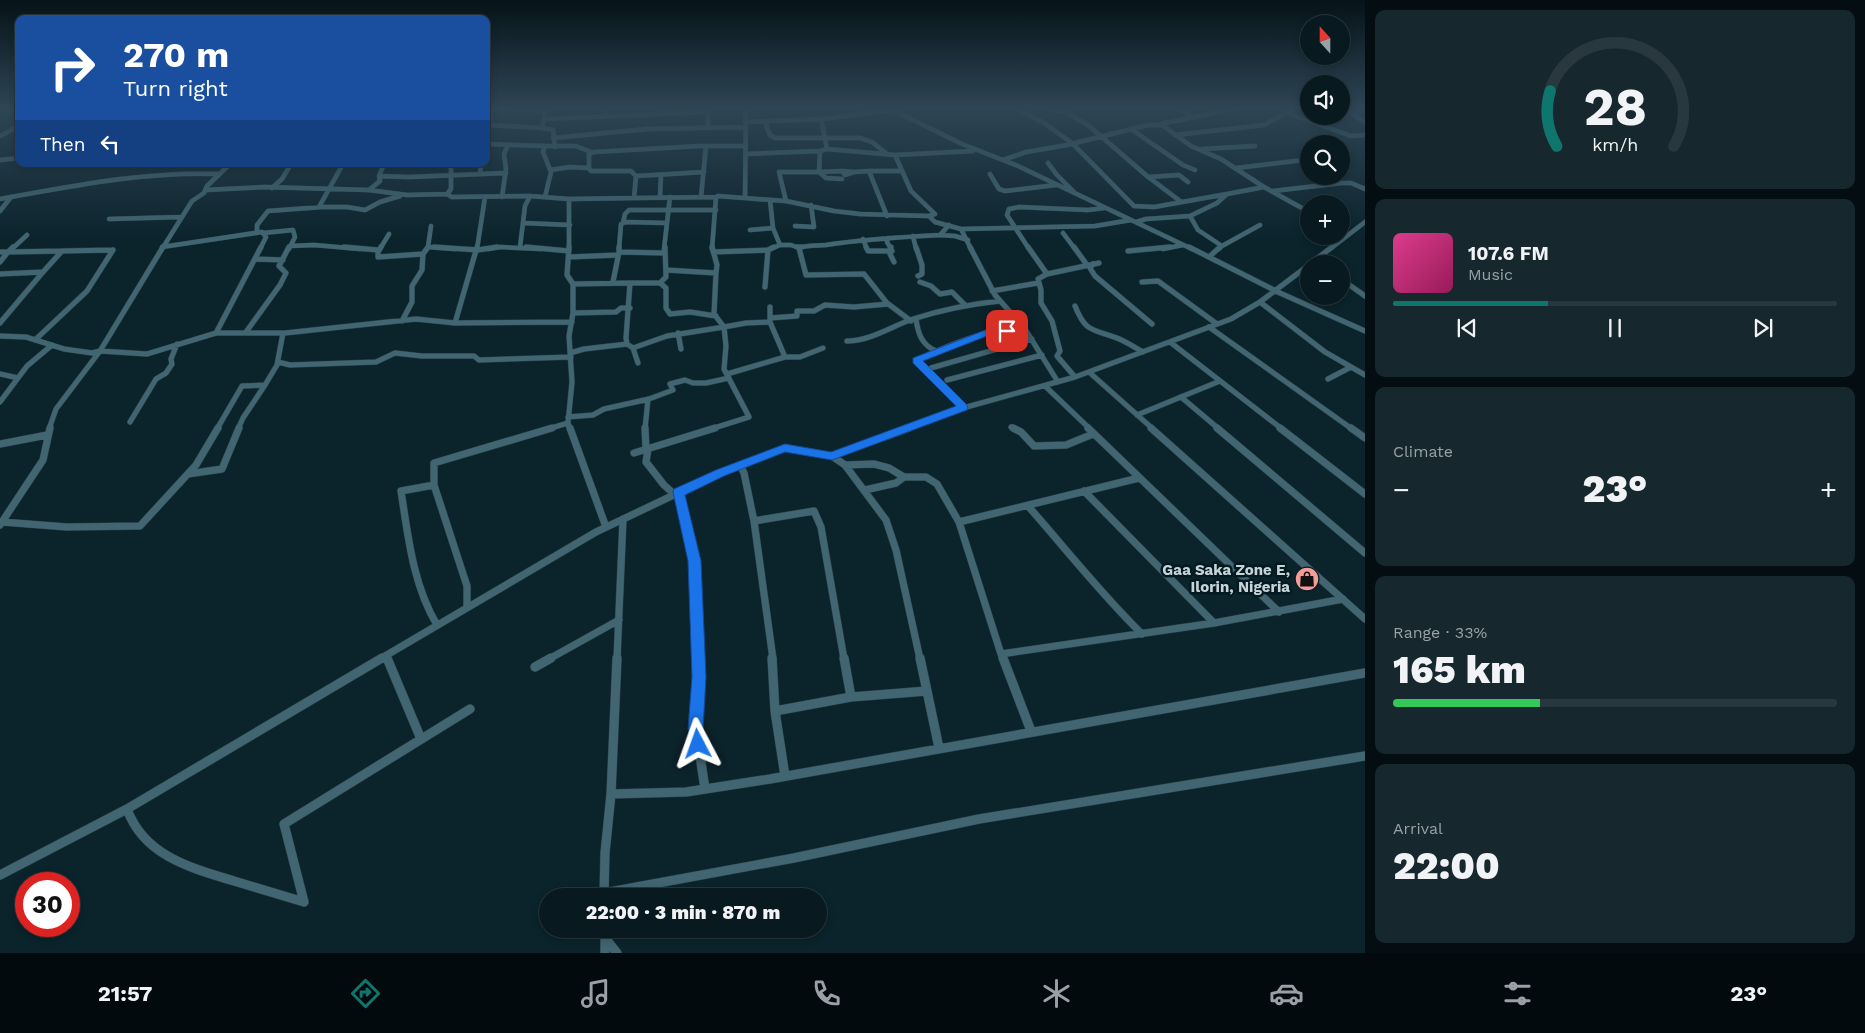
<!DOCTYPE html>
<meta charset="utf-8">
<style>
:root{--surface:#081a20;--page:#16272d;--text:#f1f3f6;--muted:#98a1a5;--line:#29383e;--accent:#0f766e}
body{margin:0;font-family:"Work Sans",sans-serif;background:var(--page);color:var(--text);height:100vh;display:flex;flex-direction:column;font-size:19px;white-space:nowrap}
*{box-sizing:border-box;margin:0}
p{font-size:16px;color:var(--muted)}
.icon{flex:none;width:28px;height:28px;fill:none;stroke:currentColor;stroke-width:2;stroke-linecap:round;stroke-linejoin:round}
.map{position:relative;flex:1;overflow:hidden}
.drawer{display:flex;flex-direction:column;gap:10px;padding:10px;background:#040e12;width:500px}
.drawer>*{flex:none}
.hud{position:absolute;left:15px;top:15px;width:475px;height:152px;border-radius:10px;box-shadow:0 2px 8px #0003,0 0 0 1px var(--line);background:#1a4fa0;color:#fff;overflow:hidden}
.needle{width:32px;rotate:339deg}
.buttons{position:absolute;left:1300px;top:15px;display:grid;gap:10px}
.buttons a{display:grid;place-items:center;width:50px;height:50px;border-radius:50%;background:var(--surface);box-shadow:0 2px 8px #0003,0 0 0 1px var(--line);font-size:25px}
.speed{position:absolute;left:15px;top:872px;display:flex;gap:10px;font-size:25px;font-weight:700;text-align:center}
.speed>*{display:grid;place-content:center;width:65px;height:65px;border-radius:50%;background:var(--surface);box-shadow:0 2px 8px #0003,0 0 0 1px var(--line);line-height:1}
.speed .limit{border:8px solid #d22;background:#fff;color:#111}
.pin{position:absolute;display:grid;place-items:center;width:42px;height:42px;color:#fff;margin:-21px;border-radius:10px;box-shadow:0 2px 8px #0006}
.me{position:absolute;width:55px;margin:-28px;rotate:356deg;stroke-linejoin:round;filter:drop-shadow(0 0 4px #0008)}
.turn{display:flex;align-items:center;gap:18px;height:105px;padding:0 25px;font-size:22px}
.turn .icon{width:65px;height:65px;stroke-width:2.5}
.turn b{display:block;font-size:35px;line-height:42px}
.then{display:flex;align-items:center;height:48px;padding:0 25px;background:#0003;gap:10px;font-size:19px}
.big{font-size:38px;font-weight:800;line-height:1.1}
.drawer .tile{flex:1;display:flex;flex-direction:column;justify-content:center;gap:8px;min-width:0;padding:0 18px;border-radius:10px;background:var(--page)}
.drawer .dial{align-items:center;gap:0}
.dial svg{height:130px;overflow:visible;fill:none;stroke:var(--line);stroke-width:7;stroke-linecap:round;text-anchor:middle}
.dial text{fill:var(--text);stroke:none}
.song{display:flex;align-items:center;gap:15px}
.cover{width:60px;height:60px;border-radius:8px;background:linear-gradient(135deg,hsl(330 70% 55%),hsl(330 70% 35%))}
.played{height:5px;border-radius:2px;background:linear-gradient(90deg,var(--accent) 35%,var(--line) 35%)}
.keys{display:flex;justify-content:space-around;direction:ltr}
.heat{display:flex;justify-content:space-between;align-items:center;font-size:28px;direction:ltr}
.charge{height:8px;border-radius:4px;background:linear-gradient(90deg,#34c759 33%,var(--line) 0)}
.trip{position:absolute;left:539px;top:888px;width:288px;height:50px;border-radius:25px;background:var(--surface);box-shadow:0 2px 8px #0003,0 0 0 1px var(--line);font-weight:800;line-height:50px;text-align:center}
.tabs{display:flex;height:80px;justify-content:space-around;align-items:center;background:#030a0d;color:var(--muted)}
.tabs .icon{width:35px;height:35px}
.tabs .active{color:var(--accent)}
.tabs b{font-size:22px;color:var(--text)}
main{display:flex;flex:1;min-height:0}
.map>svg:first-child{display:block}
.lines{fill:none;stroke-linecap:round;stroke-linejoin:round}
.minor-far3-casing{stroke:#293f47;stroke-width:5}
.minor-far2-casing{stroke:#293f47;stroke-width:6}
.minor-far1-casing{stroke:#293f47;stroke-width:8}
.minor-casing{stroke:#293f47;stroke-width:10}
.minor-far3{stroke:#416571;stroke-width:4.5}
.minor-far2{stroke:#416571;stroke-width:5}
.minor-far1{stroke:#416571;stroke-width:7}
.minor{stroke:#416571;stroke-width:9}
.route{fill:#1a73e8;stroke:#114b97}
.labels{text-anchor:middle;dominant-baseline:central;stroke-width:5;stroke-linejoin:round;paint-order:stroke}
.poi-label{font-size:15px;font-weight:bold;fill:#c6d4d9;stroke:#031a21;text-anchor:end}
</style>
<main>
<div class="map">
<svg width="1365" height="953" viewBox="0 0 1365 953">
<rect width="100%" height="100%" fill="#0b232b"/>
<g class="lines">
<!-- minor-far3 casing -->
<g class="minor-far3-casing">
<path id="minor-far3" d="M603 107 606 116
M708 107V127
M887 107 962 144 1018 166 1192 249
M1013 107 1044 123 1072 143 1134 206 1154 207 1227 194
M1041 107 1066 112 1088 125 1147 176 1180 201
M1177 107 1193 117
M1342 107 1365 122
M491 108 543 111 545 113 544 119
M8 111 19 110
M1287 113 1351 136 1365 135
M821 119 827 149 895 155 911 191 935 214 929 216
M745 122 821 119 894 110
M765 122 770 135 775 138H860L872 142 887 154
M1160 124 1244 107
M490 125 542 128
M1131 129 1183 165 1195 170
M1175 135 1264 125 1297 107
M0 136 19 126
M553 138 647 129 745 127
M486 143 492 107
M486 144 545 146 543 152 551 172 545 197
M545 146H576L591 152
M555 147 553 130 542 128 544 119 707 112
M1202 149 1255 146
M746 154 820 151
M895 155 973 151
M0 160 19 158
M1003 160 1026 152 1067 145 1148 125H1162L1191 146 1221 159 1264 187
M1048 163 1057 175 1074 192
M1236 168 1303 160
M550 170 570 167 589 168
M842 171 854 172 845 175Z
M704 172 636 176 634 198 716 197
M819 172 826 178 842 179
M819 172 842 171
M854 172 869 171
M480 174 481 164
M990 174 999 189 1005 191 1056 185
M379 176 409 177 506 173
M636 176 631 171H591L589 168V154L594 152 700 146H746
M1148 177 1179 175 1188 182
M272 188 282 179 291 164
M205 190 265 187 369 190 407 195 447 194 452 197 530 196 569 199V249
M369 190 380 181 379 176 384 164
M1273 191 1342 183H1351L1365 189
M447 194 451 189V164
M502 197 506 169 504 154 508 145
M660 197 661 175
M701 197 706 146
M745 198 746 107
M0 199C72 186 145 171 218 174
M569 199 634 198
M770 200 773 228 780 245 771 249
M786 201 779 172H819L820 151 827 149
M319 207 343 164
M0 211 11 197
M887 216 869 171H901
M1190 216 1198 230 1222 246 1219 249
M109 219 181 217
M1136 222 1146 219 1190 216 1217 203 1227 194 1264 187 1309 212
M524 223 570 225
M623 223 625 214 629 210H716
M795 226 814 227 811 205
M961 229 971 249
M750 230 773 228
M257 233V225L268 211 322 207H347L365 210 380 202 400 196
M263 233 293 230 295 237 289 249
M1063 233 1075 249
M940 235 955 236 968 240
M913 236 916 249
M888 238 887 242 891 249
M863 239 867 249
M780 245H791L799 248C808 245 816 246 826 245 864 239 902 237 940 235L949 225
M290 246 314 245 360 249
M1222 246 1260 225
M162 247 262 232 266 237 260 249
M428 247 431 226
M520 247 525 206 530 196
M12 249 27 235
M162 249 192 201 204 193 207 186 230 164
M380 249 389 234
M427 249 428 247 455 249
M477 249 485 197
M488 249 500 247 541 249
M619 249 621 224 626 222 667 223
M664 249 670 197
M712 249 716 197 718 196 786 201 834 211 860 214 929 216 935 222 961 229 1095 226 1131 220
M1029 249 1007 215 1009 209 1019 207 1088 210 1104 208
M1163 249 1183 245
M1330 249 1365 222"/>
</g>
<!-- minor-far2 casing -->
<g class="minor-far2-casing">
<path id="minor-far2" d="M13 247 8 252 62 251
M344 247 378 250V257L423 254
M434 247 478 250 497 247
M526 247 569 251
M569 247 567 275 573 284V313L569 336 572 382 568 423 570 429
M712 247 717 265 716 273
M797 247H801
M866 247 868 251H892
M891 247 890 254 894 262
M916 247 922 265V274L918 276
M970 247 995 295 1025 329 1058 382
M1028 247 1047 274
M1074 247 1087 265
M1189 247 1280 293 1365 331
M799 248 806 275 864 274 887 303 911 321
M768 250 774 247
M1128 251 1170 247
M0 252H8L0 262
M378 252 381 247
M619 252V247
M713 252 768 250 765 287
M569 257 618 255
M1209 257 1220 247
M255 259 283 260
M1093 264 1090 268 1095 276 1152 324
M1310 264 1332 247
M666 270 716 273 714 314 724 327 746 323 770 322V307
M0 274 43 272 62 251 113 250
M1341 279 1365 296
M613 282 619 252 664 253
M920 282 931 286 940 294 952 292 965 305
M1142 282 1158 281 1217 324
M630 283H660L666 277 665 247
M660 283 666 288V308L670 314 690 312 716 316
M573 284 630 283 626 338 627 344 633 348 667 336 724 327 726 346 724 369 749 417 711 429
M992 291 1038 283
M1260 302 1325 352 1365 375
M1075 306C1085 331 1091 329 1114 337 1124 340 1134 347 1143 352
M573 313 616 312 621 308H630
M770 318 797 316V311H814L825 305 854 307 888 304
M916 319C918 334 922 345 936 351
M402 321 412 302V286L422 270 423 254 428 247
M0 323 43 272
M455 323 477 247
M1209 327 1352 429
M246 332 280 285 286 273 279 266 289 247
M216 333 261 247
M678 333 681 349
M0 336 26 337 64 349 92 353 100 351 147 354 216 333H285L416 319 455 323 572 322
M35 340 87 291 113 250
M847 341C870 341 892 326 913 319 941 310 970 304 1000 301
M1170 342 1282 429
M633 348 638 363
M570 353 584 349 627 344
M785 357H800L823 348
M278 362 290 365 376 362 395 353 422 356H474L479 360 571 357
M931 368 1032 339
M1089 372 1153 429
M0 374 18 378
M727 374 785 357 770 322
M1075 377 1057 356 1060 351 1052 321 1041 303V290L1038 279 1047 274 1099 263
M1328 379 1351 367
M947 380 1042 355
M1045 386 1090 429
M1181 397 1219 429
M0 402 27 366 52 345
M963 408 917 360C953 344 988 326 1028 334
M1137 415 1220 381
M568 417 593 415 604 409 649 399 673 390 670 384 685 380 693 383H706L729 378
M130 422 156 379 166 373 172 364 171 359 177 344
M1011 427 1015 429
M49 429 56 409 100 351 163 247
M217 429 242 386 265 385 277 365 283 333
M238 429 243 418 265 385
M548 429 568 423
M645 429 648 399
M906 429 963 408 1075 377 1231 319 1260 302 1309 265"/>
</g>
<!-- minor-far1 casing -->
<g class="minor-far1-casing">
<path id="minor-far1" d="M570 428 606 527
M645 428 646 449
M1013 428 1021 432 1034 446 1066 445 1093 434
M1088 428 1279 612
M1151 428 1365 619
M1217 428 1365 553
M1280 428 1365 494
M1351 428 1365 438
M0 444 47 435
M648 449 646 462 664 485 674 494
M634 453 715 428
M832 456 845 465 886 520 896 550 920 659
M740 465 744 473 754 521 773 659
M845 465 874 464 889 468 904 477H926L937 484 959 522
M188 474 222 469 239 428
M434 485 401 491C408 536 413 585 437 625
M865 490 896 483 904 477
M1084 491 1214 623
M678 492 695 561 698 659
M1028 506C1066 549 1101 594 1142 634
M754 521 814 511 821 527 844 659
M2 522 67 527 140 526 196 465 218 428
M0 525 43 460 50 428
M467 607V586L434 485V463L552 428
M1001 654 959 522 1139 478
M386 656 387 659
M380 659 596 532 720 473 785 448 832 456 909 428
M549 659 619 620
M617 659 623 519
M1003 659 1001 654 1214 623 1343 599"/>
</g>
<!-- minor casing -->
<g class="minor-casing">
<path id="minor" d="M387 658 421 739
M698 658 696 729 705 789
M772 658 775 711 785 776
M844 658 851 697
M920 658 927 691
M1003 658 1031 731
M535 667 551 658
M775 711 851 697 927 691 939 748
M611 794 686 792 770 779 1365 673
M127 809C144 856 191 868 234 881 257 888 281 895 304 902
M0 875 127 809 382 658
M604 893 794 858 979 819 1365 756
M604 894 605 853 611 794 617 658
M304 902 284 824 470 709
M605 929V953
M606 939 617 953"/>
</g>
<!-- minor-far3 -->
<use href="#minor-far3" class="minor-far3"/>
<!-- minor-far2 -->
<use href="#minor-far2" class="minor-far2"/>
<!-- minor-far1 -->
<use href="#minor-far1" class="minor-far1"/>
<!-- minor -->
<use href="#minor" class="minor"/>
</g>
<!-- sky -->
<linearGradient id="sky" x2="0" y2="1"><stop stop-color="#061318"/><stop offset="0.45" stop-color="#2e4555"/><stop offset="1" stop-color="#2e4555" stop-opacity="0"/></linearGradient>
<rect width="1365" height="240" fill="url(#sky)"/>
<!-- route -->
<path class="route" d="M1007 328 1012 331 1010 333 992 334 923 361 967 405 968 408 967 410 832 460 785 452 724 476 685 495 701 561 706 677 703 729 706 744 703 749 698 752 693 749 688 729 692 677 688 561 673 492 674 489 716 470 785 444 831 452 956 406 913 363V358L988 329Z"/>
<!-- icons -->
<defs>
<g id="shop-disc" transform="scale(1.25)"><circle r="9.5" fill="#f59b98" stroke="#031a21"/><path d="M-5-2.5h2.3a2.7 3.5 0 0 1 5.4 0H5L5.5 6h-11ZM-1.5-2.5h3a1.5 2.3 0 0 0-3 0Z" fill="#111"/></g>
</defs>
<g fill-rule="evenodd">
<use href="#shop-disc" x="1307" y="579"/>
</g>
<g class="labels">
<!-- poi labels -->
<g class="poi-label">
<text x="1290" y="570">Gaa Saka Zone E,<tspan x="1290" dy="17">Ilorin, Nigeria</tspan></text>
</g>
</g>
</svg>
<div class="buttons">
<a><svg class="needle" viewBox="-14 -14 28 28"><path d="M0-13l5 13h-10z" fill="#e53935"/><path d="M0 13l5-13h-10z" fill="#98a1a5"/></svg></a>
<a><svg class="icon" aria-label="sound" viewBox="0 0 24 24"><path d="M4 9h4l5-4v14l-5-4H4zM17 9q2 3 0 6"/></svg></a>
<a><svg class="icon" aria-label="search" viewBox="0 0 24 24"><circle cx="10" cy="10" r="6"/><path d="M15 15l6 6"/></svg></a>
<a>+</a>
<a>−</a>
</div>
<div class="speed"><div class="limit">30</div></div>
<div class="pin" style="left:1007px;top:331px;background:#d93025"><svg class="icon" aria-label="arrive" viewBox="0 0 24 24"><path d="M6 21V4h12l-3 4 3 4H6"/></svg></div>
<svg class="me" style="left:698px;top:744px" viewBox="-20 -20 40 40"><path d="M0-17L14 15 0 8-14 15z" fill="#1a73e8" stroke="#fff" stroke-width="4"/></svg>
<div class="trip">22:00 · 3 min · 870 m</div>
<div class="hud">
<div class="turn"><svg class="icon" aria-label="right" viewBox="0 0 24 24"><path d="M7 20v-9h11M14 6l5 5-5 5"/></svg><div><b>270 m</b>Turn right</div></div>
<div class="then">Then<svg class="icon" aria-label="left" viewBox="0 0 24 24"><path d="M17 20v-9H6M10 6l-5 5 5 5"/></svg></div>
</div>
</div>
<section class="drawer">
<div class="tile dial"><svg viewBox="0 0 100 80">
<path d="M14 69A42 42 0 1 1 86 69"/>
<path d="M14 69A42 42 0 0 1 10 35" stroke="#0f766e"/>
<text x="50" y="56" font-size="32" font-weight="700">28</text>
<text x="50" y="72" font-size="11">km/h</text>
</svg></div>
<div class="tile">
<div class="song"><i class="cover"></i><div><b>107.6 FM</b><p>Music</p></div></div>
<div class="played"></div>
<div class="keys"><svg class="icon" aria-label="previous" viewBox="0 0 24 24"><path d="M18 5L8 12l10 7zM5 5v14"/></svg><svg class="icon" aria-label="pause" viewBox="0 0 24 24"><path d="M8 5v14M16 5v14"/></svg><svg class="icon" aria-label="next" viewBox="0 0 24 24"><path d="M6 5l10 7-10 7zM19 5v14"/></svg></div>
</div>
<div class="tile"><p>Climate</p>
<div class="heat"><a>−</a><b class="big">23°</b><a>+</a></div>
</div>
<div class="tile"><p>Range · 33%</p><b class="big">165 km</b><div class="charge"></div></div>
<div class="tile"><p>Arrival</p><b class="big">22:00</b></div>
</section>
</main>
<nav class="tabs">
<b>21:57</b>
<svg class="icon active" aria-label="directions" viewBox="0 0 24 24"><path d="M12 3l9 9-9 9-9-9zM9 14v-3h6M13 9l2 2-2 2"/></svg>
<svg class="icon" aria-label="music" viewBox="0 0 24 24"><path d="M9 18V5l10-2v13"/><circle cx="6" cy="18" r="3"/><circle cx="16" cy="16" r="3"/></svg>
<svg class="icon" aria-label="phone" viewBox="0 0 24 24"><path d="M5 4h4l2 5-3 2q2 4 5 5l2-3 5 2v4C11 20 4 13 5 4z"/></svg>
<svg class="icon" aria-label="climate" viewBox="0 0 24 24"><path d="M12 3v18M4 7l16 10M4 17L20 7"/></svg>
<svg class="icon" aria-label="car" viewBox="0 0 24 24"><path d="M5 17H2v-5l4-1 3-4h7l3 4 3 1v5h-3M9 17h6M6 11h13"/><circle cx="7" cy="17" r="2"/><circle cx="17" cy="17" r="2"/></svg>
<svg class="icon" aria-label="filters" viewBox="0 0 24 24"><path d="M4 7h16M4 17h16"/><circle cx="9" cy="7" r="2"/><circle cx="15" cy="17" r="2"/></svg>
<b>23°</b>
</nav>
